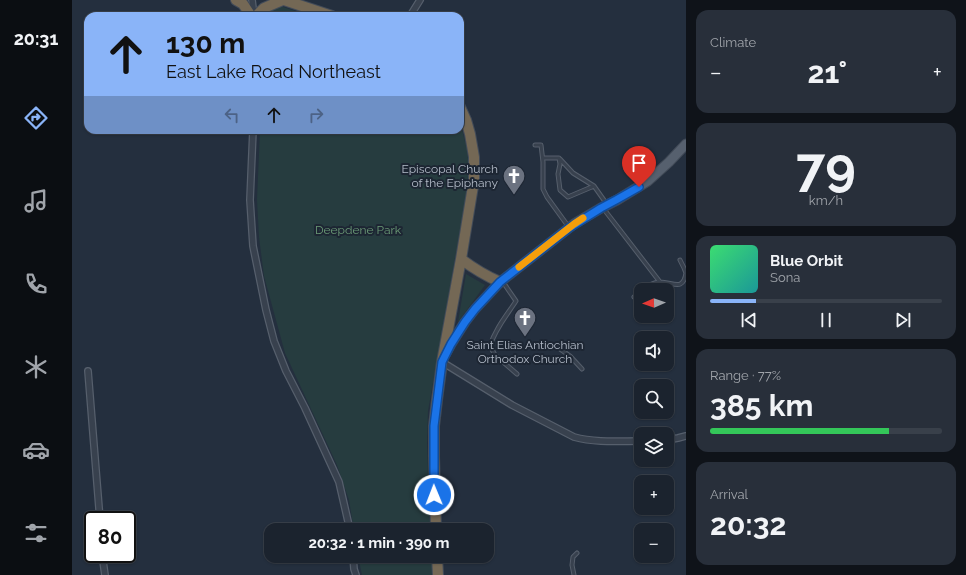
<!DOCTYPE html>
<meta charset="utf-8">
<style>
:root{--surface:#1b232e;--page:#282f3a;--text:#f1f3f6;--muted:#a0a4aa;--line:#39404a;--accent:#8ab4f8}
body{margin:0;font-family:Raleway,sans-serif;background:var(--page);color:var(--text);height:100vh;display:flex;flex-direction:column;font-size:15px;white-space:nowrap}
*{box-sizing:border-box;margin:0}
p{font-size:13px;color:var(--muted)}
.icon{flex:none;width:22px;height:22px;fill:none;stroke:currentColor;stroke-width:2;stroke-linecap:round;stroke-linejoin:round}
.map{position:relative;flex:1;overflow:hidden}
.details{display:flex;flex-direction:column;gap:10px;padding:10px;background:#0f1319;width:280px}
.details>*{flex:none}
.guide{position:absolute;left:12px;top:12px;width:380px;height:122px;border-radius:12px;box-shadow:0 1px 3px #0004,0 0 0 1px var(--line);background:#8ab4f8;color:#111;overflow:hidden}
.needle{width:26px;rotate:268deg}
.tools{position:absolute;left:562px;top:283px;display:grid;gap:8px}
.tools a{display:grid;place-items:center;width:40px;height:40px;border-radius:8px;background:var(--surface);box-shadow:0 1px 3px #0004,0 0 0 1px var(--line);font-size:20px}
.speed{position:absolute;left:12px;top:511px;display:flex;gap:8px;font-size:20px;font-weight:700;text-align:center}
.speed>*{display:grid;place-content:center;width:52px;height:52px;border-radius:50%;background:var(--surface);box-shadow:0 1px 3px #0004,0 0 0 1px var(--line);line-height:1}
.speed .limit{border:2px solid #111;border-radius:6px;background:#fff;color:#111}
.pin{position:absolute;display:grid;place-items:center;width:34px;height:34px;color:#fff;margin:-41px -17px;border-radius:50% 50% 50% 0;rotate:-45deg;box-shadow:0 0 4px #0007}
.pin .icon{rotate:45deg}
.me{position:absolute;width:44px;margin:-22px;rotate:359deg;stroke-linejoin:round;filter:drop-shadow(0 0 3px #0008)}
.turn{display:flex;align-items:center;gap:14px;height:84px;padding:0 16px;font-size:18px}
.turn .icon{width:52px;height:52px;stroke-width:2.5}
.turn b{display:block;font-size:28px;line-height:34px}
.lanes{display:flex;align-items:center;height:38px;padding:0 16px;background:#0003;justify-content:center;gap:20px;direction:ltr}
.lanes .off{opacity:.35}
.big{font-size:30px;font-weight:700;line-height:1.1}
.details .widget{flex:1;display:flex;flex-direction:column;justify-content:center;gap:6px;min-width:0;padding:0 14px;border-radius:12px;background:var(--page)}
.details .dial{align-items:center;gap:0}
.dial b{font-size:52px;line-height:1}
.song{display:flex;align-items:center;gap:12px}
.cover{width:48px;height:48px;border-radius:6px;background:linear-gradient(135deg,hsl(140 70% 55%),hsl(180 70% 35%))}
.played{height:4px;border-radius:2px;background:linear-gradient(90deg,var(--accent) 20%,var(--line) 20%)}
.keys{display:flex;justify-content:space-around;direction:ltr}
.heat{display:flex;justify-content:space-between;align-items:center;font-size:22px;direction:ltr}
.charge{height:6px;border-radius:3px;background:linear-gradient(90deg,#34c759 77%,var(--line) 0)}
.trip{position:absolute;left:192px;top:523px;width:230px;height:40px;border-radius:12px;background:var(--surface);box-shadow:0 1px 3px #0004,0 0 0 1px var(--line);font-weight:700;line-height:40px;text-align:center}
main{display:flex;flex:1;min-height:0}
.menu{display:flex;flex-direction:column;width:72px;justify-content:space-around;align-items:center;background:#0b0e12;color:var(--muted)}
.menu .icon{width:28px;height:28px}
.menu .current{color:var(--accent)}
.menu b{font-size:18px;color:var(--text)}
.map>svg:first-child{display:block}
.green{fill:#263c3f}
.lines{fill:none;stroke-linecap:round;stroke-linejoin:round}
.lane-casing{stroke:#565f6c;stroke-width:5}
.street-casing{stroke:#565f6c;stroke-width:8}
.primary-casing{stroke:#414a57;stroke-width:11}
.highway-casing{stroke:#434c59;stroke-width:12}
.lane{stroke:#38414e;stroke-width:3}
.street{stroke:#38414e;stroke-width:5.5}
.primary{stroke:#56606e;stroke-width:9}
.highway{stroke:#746855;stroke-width:10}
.route-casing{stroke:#114b97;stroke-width:10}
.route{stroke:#1a73e8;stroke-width:7}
.slow{stroke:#f59e0b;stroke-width:7}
.labels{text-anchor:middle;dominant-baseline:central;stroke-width:4;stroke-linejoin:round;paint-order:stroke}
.poi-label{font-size:12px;fill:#b4bcc9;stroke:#1d2633;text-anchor:end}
.park-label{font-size:12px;fill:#6b9a76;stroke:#1d2633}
</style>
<main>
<nav class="menu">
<b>20:31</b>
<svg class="icon current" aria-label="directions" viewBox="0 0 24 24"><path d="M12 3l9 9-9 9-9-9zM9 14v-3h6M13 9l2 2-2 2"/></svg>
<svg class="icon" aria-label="music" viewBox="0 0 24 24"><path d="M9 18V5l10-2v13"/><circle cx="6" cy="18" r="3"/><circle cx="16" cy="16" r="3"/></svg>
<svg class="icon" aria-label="phone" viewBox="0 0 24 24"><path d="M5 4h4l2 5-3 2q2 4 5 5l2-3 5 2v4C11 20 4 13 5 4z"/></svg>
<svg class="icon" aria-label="climate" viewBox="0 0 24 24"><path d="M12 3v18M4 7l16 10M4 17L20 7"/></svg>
<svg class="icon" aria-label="car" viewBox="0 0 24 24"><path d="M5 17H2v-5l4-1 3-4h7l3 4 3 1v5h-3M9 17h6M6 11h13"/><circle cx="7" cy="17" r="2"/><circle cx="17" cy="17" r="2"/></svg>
<svg class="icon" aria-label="filters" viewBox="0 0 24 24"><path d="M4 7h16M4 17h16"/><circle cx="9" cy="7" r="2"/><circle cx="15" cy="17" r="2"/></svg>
</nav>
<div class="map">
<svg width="614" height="575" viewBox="0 0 614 575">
<rect width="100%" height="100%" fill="#242f3e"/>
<!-- green -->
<path class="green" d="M208 6 239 16H187L188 15Z
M388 122 395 149 397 168 393 202 356 411 355 444 358 530H282L277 500 265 465 213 353 192 276 187 237 185 200 188 130H388Z
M394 274 413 285 386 322Z
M286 556H360L361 575H290Z"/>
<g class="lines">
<!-- lane casing -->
<g class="lane-casing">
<path id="lane" d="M463 145H469L471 162V189L475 197 496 226
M471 158H487L488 164 486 174 488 190 496 197 522 186 534 203
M488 159 501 173 522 186
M531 208 588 282 594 288V290
M608 260 612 268 614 273
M431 282 444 301C435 315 423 329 418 346L423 355 445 374
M571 290C576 286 581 282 588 282 601 282 611 292 614 273
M562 297 569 291
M587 321 588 316
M485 347 498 356 510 369
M502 575 500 565 501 557 505 553"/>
</g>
<!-- street casing -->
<g class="street-casing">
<path id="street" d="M180 0 182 16
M338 16 348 0
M181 130 178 200 181 246 194 310 202 341 214 371 233 408 267 482 278 530
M370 362 440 405 502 437C524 443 547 441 569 441
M16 371 28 520
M595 440 606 438 614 436
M30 554 33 575
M281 556 282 569 284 575"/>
</g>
<!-- primary casing -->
<g class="primary-casing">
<path id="primary" d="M373 355 379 344 393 322 403 309 428 282 502 224 529 208 545 200 576 181 597 162 614 144"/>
</g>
<!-- highway casing -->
<g class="highway-casing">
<path id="highway" d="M164 0 171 4 179 16
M212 0 260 16
M184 16 192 8 211 0
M389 259C401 268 414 276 428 282
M364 530 362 456V426L365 400 370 362 389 259 402 180V157L398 134 394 120 388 107
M365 556 366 575"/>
</g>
<!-- lane -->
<use href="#lane" class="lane"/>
<!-- street -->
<use href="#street" class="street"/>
<!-- primary -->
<use href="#primary" class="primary"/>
<!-- highway -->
<use href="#highway" class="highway"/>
</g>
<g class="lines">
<!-- route casing -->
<g class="route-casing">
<path id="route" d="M362 495V426L370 362 379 344 393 322 403 309 428 282 497 228 529 208 544 200 567 187"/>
</g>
<!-- route -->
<use href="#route" class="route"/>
<!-- slow -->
<path class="slow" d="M447 267 502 224 511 218"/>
</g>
<!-- icons -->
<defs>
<g id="church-pin" transform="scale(1.15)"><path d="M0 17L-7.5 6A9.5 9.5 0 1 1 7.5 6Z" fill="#6b7280" stroke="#1d2633"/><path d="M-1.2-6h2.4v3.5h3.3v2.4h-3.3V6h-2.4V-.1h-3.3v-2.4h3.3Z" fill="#fff"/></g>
</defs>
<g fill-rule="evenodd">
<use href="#church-pin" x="442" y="176"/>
<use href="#church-pin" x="453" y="318"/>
</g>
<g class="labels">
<!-- poi labels -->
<g class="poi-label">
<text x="426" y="169">Episcopal Church<tspan x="426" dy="14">of the Epiphany</tspan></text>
<text x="453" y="345" text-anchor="middle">Saint Elias Antiochian<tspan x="453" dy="14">Orthodox Church</tspan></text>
</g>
<!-- park labels -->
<g class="park-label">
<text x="286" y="230">Deepdene Park</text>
</g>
</g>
</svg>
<div class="tools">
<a><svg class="needle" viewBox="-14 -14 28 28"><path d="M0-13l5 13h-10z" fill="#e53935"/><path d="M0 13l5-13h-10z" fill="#a0a4aa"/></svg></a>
<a><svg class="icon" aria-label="sound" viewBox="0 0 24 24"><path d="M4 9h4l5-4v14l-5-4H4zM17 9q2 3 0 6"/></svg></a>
<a><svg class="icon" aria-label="search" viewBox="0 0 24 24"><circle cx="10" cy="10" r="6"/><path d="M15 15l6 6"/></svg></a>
<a><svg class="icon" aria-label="layers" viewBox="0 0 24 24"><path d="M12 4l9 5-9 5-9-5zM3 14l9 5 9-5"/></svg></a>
<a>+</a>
<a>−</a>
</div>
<div class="speed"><div class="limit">80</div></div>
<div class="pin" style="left:567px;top:187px;background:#d93025"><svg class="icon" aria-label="arrive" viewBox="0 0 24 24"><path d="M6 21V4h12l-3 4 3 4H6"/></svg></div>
<svg class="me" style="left:362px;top:495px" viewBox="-20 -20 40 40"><circle r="17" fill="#1a73e8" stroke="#fff" stroke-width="3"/><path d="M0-11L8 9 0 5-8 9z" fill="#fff"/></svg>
<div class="trip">20:32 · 1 min · 390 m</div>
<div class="guide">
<div class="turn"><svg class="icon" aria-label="ahead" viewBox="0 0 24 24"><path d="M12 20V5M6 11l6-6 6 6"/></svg><div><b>130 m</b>East Lake Road Northeast</div></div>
<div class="lanes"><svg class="icon off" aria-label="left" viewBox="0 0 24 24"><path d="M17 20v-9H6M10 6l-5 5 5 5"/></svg><svg class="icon" aria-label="ahead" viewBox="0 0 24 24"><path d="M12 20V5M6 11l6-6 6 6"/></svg><svg class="icon off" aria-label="right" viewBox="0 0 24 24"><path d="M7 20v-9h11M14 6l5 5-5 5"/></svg></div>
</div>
</div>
<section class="details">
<div class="widget"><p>Climate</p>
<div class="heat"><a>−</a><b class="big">21°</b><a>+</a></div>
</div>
<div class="widget dial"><b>79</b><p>km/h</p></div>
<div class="widget">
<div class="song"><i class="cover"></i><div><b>Blue Orbit</b><p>Sona</p></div></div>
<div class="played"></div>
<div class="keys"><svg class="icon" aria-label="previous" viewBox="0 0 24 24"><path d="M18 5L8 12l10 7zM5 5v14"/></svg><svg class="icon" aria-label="pause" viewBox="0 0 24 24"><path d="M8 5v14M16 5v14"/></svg><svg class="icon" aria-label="next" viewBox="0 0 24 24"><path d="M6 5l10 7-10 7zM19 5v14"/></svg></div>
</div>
<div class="widget"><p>Range · 77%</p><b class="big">385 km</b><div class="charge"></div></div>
<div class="widget"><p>Arrival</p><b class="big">20:32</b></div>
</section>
</main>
